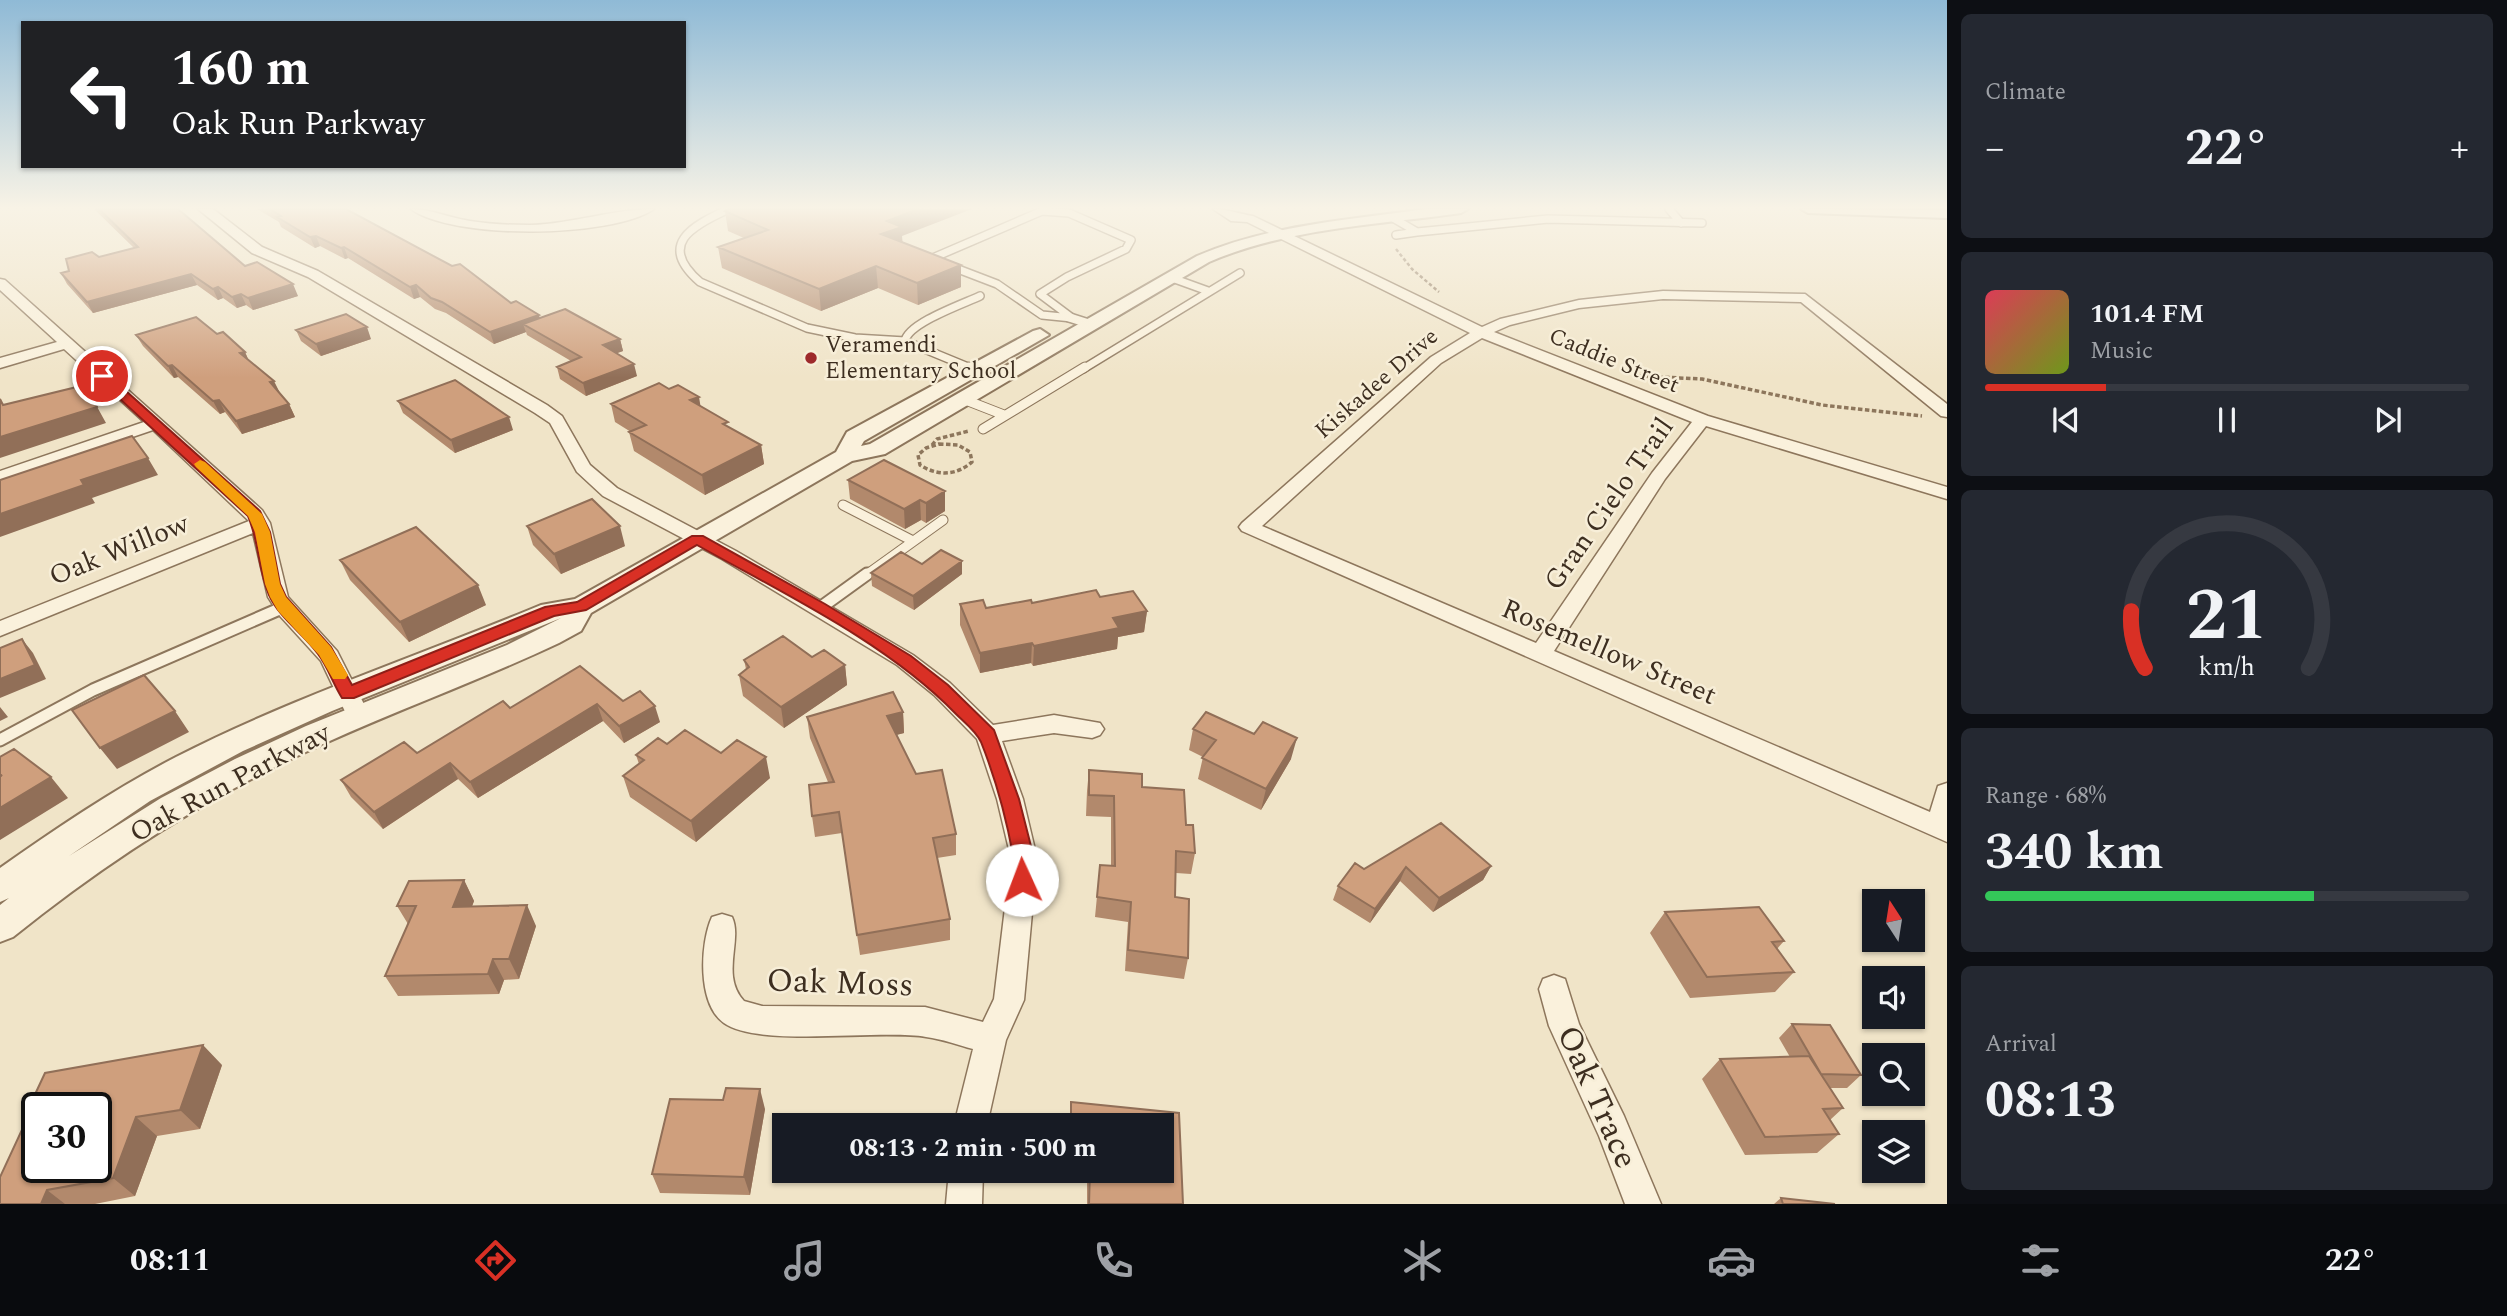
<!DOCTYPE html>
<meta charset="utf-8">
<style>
:root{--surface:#171b24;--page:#242831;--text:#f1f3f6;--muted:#9ea1a6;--line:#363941;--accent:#d93025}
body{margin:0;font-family:Spectral,serif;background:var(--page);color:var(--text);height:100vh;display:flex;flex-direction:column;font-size:26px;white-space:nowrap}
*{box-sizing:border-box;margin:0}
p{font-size:23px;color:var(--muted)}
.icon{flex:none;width:38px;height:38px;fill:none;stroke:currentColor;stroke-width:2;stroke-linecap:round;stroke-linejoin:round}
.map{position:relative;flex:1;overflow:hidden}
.sheet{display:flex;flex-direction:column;gap:14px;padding:14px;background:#0d0f14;width:560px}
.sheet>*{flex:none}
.banner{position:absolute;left:21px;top:21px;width:665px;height:147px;border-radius:0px;box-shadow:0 2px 5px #0004;background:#202124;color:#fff;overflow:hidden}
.needle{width:46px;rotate:348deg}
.tools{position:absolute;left:1862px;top:889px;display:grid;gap:14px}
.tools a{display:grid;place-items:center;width:63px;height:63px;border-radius:0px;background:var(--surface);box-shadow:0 2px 5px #0004;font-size:35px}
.speed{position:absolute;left:21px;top:1092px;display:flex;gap:14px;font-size:35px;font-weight:700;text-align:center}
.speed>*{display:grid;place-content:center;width:91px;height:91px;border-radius:50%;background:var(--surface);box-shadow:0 2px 5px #0004;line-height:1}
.speed .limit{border:4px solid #111;border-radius:10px;background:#fff;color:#111}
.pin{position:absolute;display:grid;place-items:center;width:60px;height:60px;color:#fff;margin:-30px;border:4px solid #fff;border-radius:50%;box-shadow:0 2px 7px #0007}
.me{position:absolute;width:77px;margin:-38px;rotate:358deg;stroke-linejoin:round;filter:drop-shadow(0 0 5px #0008)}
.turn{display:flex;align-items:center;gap:24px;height:147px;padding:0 35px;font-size:32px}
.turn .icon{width:91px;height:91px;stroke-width:2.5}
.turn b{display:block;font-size:49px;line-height:60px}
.big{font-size:52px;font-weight:700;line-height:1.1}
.sheet .tile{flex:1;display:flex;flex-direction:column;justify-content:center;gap:10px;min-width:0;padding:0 24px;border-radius:10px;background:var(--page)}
.sheet .dial{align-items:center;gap:0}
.dial svg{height:182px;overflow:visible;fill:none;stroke:var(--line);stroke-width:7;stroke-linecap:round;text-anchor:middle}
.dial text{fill:var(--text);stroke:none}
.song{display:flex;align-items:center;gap:21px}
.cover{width:84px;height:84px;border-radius:10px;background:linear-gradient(135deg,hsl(350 70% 55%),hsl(80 70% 35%))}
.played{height:7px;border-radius:4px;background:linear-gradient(90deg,var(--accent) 25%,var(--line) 25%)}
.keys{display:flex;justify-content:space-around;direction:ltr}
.heat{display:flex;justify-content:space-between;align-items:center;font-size:38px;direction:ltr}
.charge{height:10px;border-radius:5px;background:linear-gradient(90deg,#34c759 68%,var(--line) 0)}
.trip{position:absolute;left:772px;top:1113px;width:402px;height:70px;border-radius:0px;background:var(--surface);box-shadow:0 2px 5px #0004;font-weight:700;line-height:70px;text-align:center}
.menu{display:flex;height:112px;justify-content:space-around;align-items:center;background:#090b0e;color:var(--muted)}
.menu .icon{width:49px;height:49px}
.menu .on{color:var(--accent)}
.menu b{font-size:32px;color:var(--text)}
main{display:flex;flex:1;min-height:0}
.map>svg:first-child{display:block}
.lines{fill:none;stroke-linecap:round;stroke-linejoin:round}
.service-far2-casing{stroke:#8d765c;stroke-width:10}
.service-far1-casing{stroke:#8d765c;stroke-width:11}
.service-casing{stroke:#8d765c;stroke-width:15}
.minor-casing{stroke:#8d765c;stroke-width:3}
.tertiary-casing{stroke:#8d765c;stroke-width:4}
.path-far1{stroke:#8d765c;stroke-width:2.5;stroke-dasharray:3.5 2.5;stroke-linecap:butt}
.path{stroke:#8d765c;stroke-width:3.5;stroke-dasharray:4.5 2.5;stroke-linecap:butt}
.service-far2{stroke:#faf1dc;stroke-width:7}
.service-far1{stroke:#faf1dc;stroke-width:9}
.service{stroke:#faf1dc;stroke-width:11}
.minor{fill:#faf1dc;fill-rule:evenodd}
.tertiary{fill:#faf1dc;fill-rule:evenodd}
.wall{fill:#b2896c}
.shaded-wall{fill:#916f58}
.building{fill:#cf9f7d;stroke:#916f58;stroke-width:2;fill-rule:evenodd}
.route{fill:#d93025;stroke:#8d1f18;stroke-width:2}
.slow{fill:#f59e0b}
.poi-dot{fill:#9e2a2b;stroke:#f7eed8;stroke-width:2.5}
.labels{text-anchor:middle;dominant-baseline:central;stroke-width:5;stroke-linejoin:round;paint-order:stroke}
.far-poi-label{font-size:23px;fill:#3d2e20;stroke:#f7eed8;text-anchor:start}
.far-street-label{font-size:23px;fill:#3d2e20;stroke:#f7eed8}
.street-label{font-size:28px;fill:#3d2e20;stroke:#f7eed8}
.near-street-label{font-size:33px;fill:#3d2e20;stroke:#f7eed8}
</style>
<main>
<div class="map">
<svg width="1947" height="1204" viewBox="0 0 1947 1204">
<rect width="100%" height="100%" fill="#f0e4c8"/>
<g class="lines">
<!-- service-far2 casing -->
<g class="service-far2-casing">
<path id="service-far2" d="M729 209C691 226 657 245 700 282L807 328 855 338 905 341
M1669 209 1681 223
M1042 211 1069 213 1131 240 1126 249 1067 277 1040 294 1072 318 1042 315 997 284 937 261 935 257Z
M1393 218 1417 232 1548 219 1702 223
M1396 235 1417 232
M1172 278 1208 291
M973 369 905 341C908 323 963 304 980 296
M1083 369 1240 273"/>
</g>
<!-- service-far1 casing -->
<g class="service-far1-casing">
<path id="service-far1" d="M969 367 974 369
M963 399 1004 415
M983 429 1085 367
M843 505 913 541
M865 576 943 520"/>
</g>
<!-- service casing -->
<g class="service-casing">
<path id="service" d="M820 608 867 574
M0 740 93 690 284 607"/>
</g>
<!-- minor casing -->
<g class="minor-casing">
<path id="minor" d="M198 209H213L262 247 318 271 547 405 562 416 590 465 617 488 736 551 913 655 950 683 993 725 1054 715 1100 723 1104 729 1100 735 1092 738 1054 733 1002 741 1023 799 1037 858 1024 1000 1006 1040 987 1125H954L973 1049C958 1045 942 1039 926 1037 879 1029 759 1048 724 1023 697 1004 700 943 712 917L722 914 732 917C743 940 720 975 744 1001L762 1006 925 1007 983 1022 994 999 1011 858 997 799 977 739 934 695 897 665 722 559 603 496 577 472 550 423 535 413 308 277 252 253Z
M411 209C432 209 449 218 470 221 489 224 510 225 530 225 572 224 613 209 654 209 612 238 453 240 411 209Z
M1213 209C1228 209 1239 214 1253 216L1482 327 1500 319 1579 300 1663 291 1805 294 1947 404V417L1941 416 1801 302 1663 299 1579 308 1510 325 1494 332 1708 416 1947 487V499L1706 426 1665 479 1554 651 1930 812 1938 786 1947 783V842L1242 531 1239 527 1242 523 1431 357 1470 333 1247 222 1231 221ZM1482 338 1692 422 1652 473 1536 643 1262 526 1441 363Z
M0 279 5 280 262 510 270 523 288 597 337 651 370 716 366 722 358 725 350 722 321 661 280 616 268 597 253 533 0 636V621L249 521 153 430 0 482V471L144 422 64 349 0 368V358L57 342 0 290Z
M1072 314 1094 321 1096 324 1089 328 1067 321 1065 318Z
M1554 975 1565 979 1579 1024 1624 1116 1661 1204H1625L1599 1136 1549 1026 1539 989 1543 979Z
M949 1171H983L982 1204H946Z"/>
</g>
<!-- tertiary casing -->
<g class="tertiary-casing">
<path id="tertiary" d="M1425 209H1468L1461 213C1377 225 1287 228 1209 262L885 454 852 461 591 613 581 631 559 643C472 684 381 716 295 757 193 806 100 867 13 937L0 942V905L9 898 0 902V868C57 828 114 789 176 757 293 697 419 656 541 605L575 599 836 452 847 432 1033 331 1040 329 1049 335 864 441 861 446 870 444 1197 256C1269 225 1348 220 1425 209ZM561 618 507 645 306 726 235 759 161 798 69 856 150 801 243 751 332 711Z
M1801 209 1947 210V218L1808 213Z"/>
</g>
<!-- path-far1 -->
<path class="path-far1" d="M1396 249 1412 269 1439 292"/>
<!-- path -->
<path class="path" d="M1637 376 1702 379 1822 405 1922 416
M939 444 958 445 970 452 972 462C956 476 937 476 920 465L918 455 926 448Z
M932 445 937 439 969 431"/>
<!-- service-far2 -->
<use href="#service-far2" class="service-far2"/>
<!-- service-far1 -->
<use href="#service-far1" class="service-far1"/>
<!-- service -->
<use href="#service" class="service"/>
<!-- minor -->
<use href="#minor" class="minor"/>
<!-- tertiary -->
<use href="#tertiary" class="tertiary"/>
</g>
<!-- wall -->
<path class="wall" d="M94 209H178L245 266 298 296 253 310 246 305 237 308 223 298 218 300 197 285 93 313 67 284 61 273 134 248Z
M257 209H346L511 303 540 318 620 339 623 351 617 353 637 376 586 396 560 379 557 367 571 361 527 335 526 332 494 344 446 313 435 309 420 297 414 299 348 258 345 259 320 246 315 248 281 227 279 222Z
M725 211 902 236V243L961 287 918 305 878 288 821 311 722 268 718 247 744 238 728 231Z
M296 330 371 339 321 356 301 341Z
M217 334 245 352 249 361 280 393 289 404 295 417 242 434 225 412 220 414 178 377 174 378 143 346 136 335Z
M398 401 513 430 455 453 403 413Z
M611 404 701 406 729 428 761 445 764 464 705 495 634 451 629 432H631L615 422Z
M884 460 945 511 926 523 921 520 905 529 850 499 848 480Z
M527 526 625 546 561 574 533 545Z
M340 560 486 605 409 642 350 580Z
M871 573 962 574 914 610 872 586Z
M1100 597 1147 611 1144 632 1118 637 1117 649 1033 666 1031 663 980 673 960 625V604L986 608 1032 603Z
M812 657 845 665 847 685 784 728 743 696 739 675 746 669 744 660Z
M623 701 660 722 624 743 603 721 478 798 458 779 383 829 351 797 341 780 417 753 510 708Z
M903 712 904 733 896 735 916 774 956 834V855L937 858 950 919V940L860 955 842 833 815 837 812 816 828 782 810 738 807 717Z
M1193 729 1254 734 1291 759 1261 810 1198 779 1203 757 1189 750Z
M667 744 721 753 770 778 696 842 630 797 623 776 639 764 636 755Z
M1089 770 1142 787 1186 825 1195 853 1191 874 1176 873 1175 897 1188 958 1184 979 1125 971 1128 922 1095 917 1100 865 1111 866V817L1086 816 1087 791Z
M1441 823 1491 866 1483 880 1433 912 1400 881 1370 923 1333 900 1338 886 1364 869Z
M464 880 474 901 472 906 536 926 519 979 504 980 499 994 398 996 385 976 408 924 397 906Z
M1665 912 1784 941 1777 949 1794 972 1775 992 1690 998 1650 933Z
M1792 1024 1861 1075 1847 1088H1830L1843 1108 1830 1120 1839 1134 1817 1153 1745 1155 1702 1079 1720 1059 1790 1057 1779 1038Z
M222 1065 200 1129 157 1136 135 1196 95 1204H0V1177Z
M723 1100 765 1109 750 1195 660 1193 652 1174Z
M1071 1102 1179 1113 1183 1204H1087V1171H1162V1125H1069Z
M1781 1198 1835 1204H1774Z"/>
<!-- shaded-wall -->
<path class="shaded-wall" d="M918 209H972L902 236 903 247 881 234 887 221Z
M316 236 320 246 315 248 310 237Z
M344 247 348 258 345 259 341 248Z
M961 265V287L918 305 917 283Z
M876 266 878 288 821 311 819 289Z
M191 274 197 285 93 313 87 302Z
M293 284 298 296 253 310 248 298Z
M416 285 420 297 414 299 410 287Z
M218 287 223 298 218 300 213 289Z
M241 294 246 305 237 308 232 297Z
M539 315 542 326 523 324 526 332 494 344 490 332Z
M367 327 371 339 321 356 316 344Z
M620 339 623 351 606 357 603 345Z
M245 352 250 364 240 353Z
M634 364 637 376 586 396 583 383Z
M172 365 178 377 174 378 168 366Z
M274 381 280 393 275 394 270 382Z
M85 385 106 423 0 458V437Z
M699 397 702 415 690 400Z
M219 400 225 412 220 414 213 401Z
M289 404 295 417 242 434 236 421Z
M509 417 513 430 455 453 451 440Z
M761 445 764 464 705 495 702 475Z
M148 458 158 475 92 498 95 503 0 537V514L81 480Z
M945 491V511L926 523V503Z
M920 500 921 520 905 529 904 509Z
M620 526 625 546 561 574 554 554Z
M962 561V574L914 610 913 596Z
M478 585 486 605 409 642 400 622Z
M1147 611 1144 632 1118 637 1117 649 1033 666 1034 646 1113 618Z
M22 639 33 653 46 679 0 698V679Z
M1032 643 1031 663 980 673V653Z
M845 665 847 685 784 728 781 707Z
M597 704 603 721 478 798 470 782Z
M655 706 660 722 624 743 619 726Z
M0 707 8 717 0 721Z
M175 711 189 732 117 769 100 748Z
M903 712 904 733 888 737 887 716Z
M1297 738 1291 759 1261 810 1266 789Z
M766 757 770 778 696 842 691 821Z
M450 763 458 779 383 829 374 812Z
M51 777 68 798 0 840V808Z
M1491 866 1483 880 1433 912 1439 898Z
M1406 867 1400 881 1370 923 1375 909Z
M464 880 474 901 464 928 453 907Z
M527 905 536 926 519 979 509 959Z
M493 959 504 980 499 994 488 974Z
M203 1045 222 1065 200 1129 180 1110Z
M760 1089 765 1109 750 1195 744 1177Z
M136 1117 157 1136 135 1196 113 1178Z
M47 1190 65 1204H41Z"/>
<!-- building -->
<path class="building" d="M99 209H178L245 266 257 262 293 284 248 298 241 294 232 297 218 287 213 289 191 274 87 302 61 273 69 271 66 259 92 252 99 257 138 247Z
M270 209H346L452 266 460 264 511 303 516 301 539 315 490 332 442 302 431 298 416 285 410 287 344 247 341 248 316 236 310 237 277 217 281 216Z
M728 209H918L887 221 902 227 881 234 961 265 917 283 876 266 819 289 718 247 768 230 725 211Z
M565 309 620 339 603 345 634 364 583 383 557 367 581 357 523 324Z
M346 314 367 327 316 344 296 330Z
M196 317 217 334 223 332 245 352 240 353 274 381 270 382 289 404 236 421 219 400 213 401 172 365 168 366 136 335Z
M455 380 509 417 451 440 398 401Z
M659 383 669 389 678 385 699 397 690 400 728 422 723 424 761 445 702 475 629 432 646 425 611 404Z
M85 385 97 407 0 437V399L3 405Z
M132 436 148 458 81 480 84 485 0 514V480Z
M884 460 945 491 926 503 920 500 904 509 848 480Z
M592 499 620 526 554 554 527 526Z
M416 527 478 585 400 622 340 560Z
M941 550 962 561 913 596 871 573 901 552 922 564Z
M1096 590 1100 597 1133 591 1147 611 1113 618 1119 628 1034 646 1032 643 980 653 960 604 983 600 986 608 1031 600 1032 603Z
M783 636 812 657 824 650 845 665 781 707 739 675 749 667 744 660Z
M22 639 35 665 0 679V648Z
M580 666 623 701 640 691 655 706 619 726 597 704 470 782 450 763 374 812 341 780 404 742 417 753 503 701 510 708Z
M144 675 175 711 100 748 72 710Z
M893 692 903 712 887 716 916 774 942 770 956 834 933 838 950 919 857 935 839 812 812 816 809 785 834 782 807 717Z
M1206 712 1254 734 1263 722 1297 738 1266 789 1202 758 1216 740 1193 729Z
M685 730 721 753 737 740 766 757 691 821 623 776 644 760 636 755 658 738 667 744Z
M14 749 51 777 0 808V775L2 776 0 774V757Z
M1089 770 1142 774V787L1184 790 1186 825H1193L1195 853 1176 851 1175 897 1189 899 1188 958 1128 950 1131 902 1097 897 1100 865 1115 866 1114 796 1089 795Z
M1441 823 1491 866 1439 898 1406 867 1375 909 1338 886 1355 863 1364 869Z
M464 880 453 907 527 905 509 959H493L488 974 385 976 416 906H397L409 881Z
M1759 907 1784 941 1772 942 1794 972 1707 977 1665 912Z
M1792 1024 1830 1025 1861 1075 1821 1074Z
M203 1045 180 1110 136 1117 113 1178 47 1190 41 1204H0V1177L27 1119 23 1120 45 1073ZM37 1108H96V1167H37Z
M1809 1056 1843 1108 1823 1109 1839 1134 1765 1137 1720 1059Z
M726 1088 760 1089 744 1177 652 1174 670 1099 723 1100Z
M1071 1102 1179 1113 1183 1204H1089L1090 1171H1162V1125H1071Z
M1781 1198 1835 1204H1783Z"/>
<!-- sky -->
<linearGradient id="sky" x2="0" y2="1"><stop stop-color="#8fbad6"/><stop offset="0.55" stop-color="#f8f3e6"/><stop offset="1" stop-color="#f8f3e6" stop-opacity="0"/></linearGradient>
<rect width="1947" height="378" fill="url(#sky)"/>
<!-- route -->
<path class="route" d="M98 374H107L260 511 270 532 280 584 286 597 331 647 352 685 545 607 577 602 692 536H703L825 604 911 656 948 685 994 730 1019 799 1034 858 1030 886 1022 888 1015 886C1010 876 1015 866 1013 855 1006 817 995 777 981 742 976 731 964 722 956 714 886 642 784 594 697 545L586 610 554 616 354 698H342C333 684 328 667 318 654 303 633 280 619 269 595 258 570 259 541 248 516L98 379Z"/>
<!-- slow -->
<path class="slow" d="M200 460 205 462 262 514 270 532 280 584 286 597 331 647 348 675 345 679H333L319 655 278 611 270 597 265 584 255 532 248 516 196 467 194 464Z"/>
<!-- markers -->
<circle class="poi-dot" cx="811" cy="358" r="7"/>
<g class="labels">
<!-- far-poi labels -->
<g class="far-poi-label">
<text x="825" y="345">Veramendi<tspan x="825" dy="26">Elementary School</tspan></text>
</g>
<!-- far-street labels -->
<g class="far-street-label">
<text transform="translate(1614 361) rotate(22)">Caddie Street</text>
<text transform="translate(1377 384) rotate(-41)">Kiskadee Drive</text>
</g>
<!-- street labels -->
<g class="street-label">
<text transform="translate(1609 504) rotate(-55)">Gran Cielo Trail</text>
<text transform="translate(119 550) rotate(-22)">Oak Willow</text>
<text transform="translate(1609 652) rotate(23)">Rosemellow Street</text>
<text transform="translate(230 783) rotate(-28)">Oak Run Parkway</text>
</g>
<!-- near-street labels -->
<g class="near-street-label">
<text transform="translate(840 983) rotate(2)">Oak Moss</text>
<text transform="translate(1597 1097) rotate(66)">Oak Trace</text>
</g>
</g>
</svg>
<div class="tools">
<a><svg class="needle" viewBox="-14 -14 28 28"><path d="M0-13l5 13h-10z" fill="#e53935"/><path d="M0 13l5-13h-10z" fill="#9ea1a6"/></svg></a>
<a><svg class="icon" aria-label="sound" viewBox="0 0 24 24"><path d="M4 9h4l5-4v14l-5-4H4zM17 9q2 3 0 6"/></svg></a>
<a><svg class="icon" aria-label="search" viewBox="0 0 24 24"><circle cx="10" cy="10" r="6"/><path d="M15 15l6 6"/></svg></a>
<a><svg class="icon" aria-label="layers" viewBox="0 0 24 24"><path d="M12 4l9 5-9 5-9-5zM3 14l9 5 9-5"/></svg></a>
</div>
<div class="speed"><div class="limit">30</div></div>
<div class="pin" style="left:102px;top:376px;background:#d93025"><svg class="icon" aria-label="arrive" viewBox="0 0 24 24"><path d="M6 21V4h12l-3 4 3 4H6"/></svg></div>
<svg class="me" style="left:1022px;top:880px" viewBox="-20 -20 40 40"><circle r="19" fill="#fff"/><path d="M0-13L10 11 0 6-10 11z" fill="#d93025"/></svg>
<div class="trip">08:13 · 2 min · 500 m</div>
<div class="banner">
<div class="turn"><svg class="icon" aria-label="left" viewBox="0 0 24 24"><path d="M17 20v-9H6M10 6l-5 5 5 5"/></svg><div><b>160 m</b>Oak Run Parkway</div></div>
</div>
</div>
<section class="sheet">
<div class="tile"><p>Climate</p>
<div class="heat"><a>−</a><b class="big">22°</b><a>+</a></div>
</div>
<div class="tile">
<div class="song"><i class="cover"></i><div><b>101.4 FM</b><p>Music</p></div></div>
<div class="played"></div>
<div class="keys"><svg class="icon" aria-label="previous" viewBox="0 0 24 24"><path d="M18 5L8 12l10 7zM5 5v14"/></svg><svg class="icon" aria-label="pause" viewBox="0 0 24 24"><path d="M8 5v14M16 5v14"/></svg><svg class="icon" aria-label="next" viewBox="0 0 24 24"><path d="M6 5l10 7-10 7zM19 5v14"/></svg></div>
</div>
<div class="tile dial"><svg viewBox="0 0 100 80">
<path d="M14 69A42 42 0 1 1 86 69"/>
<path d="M14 69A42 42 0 0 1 8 44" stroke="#d93025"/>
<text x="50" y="56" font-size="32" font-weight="700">21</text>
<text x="50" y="72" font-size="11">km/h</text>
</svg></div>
<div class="tile"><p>Range · 68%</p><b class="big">340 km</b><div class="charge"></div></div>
<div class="tile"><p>Arrival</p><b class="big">08:13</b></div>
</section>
</main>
<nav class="menu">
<b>08:11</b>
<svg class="icon on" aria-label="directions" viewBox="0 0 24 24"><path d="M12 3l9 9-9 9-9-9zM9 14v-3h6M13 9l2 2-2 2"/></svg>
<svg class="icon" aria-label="music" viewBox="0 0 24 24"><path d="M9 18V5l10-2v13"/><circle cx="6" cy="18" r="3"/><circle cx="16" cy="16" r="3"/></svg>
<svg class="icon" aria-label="phone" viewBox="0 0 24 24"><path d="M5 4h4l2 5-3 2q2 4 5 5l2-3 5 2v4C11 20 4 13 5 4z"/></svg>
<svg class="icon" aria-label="climate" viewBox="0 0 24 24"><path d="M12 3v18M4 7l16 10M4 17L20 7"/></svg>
<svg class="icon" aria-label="car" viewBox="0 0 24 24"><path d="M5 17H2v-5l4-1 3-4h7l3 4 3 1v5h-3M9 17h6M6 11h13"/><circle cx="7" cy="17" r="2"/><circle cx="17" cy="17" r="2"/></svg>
<svg class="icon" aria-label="filters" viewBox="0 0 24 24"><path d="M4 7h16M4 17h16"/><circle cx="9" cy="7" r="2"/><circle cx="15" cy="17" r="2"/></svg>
<b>22°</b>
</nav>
